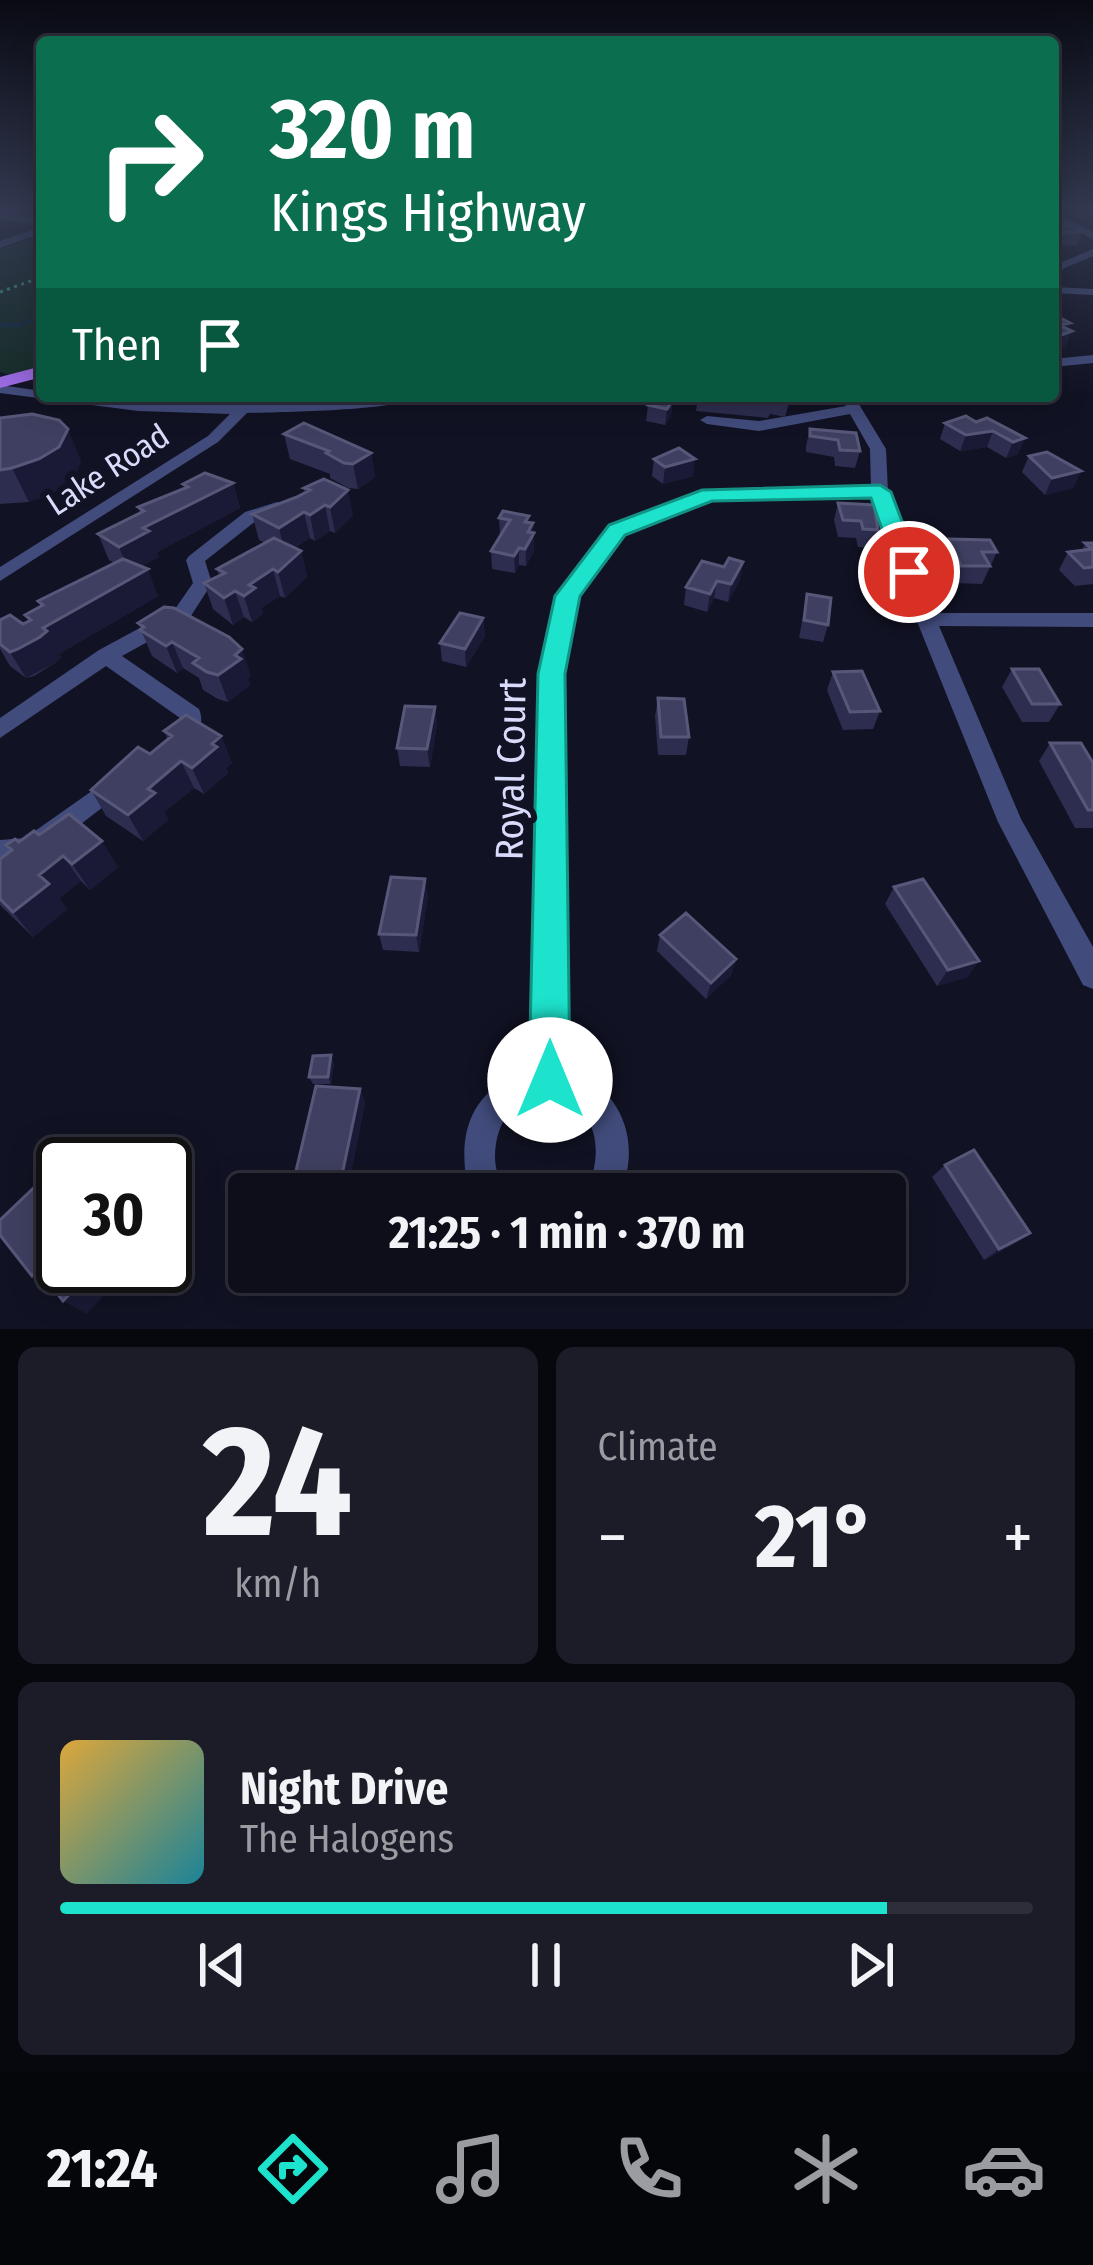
<!DOCTYPE html>
<meta charset="utf-8">
<style>
:root{--surface:#0d0e1a;--page:#1b1c27;--text:#f1f3f6;--muted:#9a9ca2;--line:#2d2e39;--accent:#1de2cc}
body{margin:0;font-family:"Fira Sans Condensed",sans-serif;background:var(--page);color:var(--text);height:100vh;display:flex;flex-direction:column;font-size:45px;white-space:nowrap}
*{box-sizing:border-box;margin:0}
p{font-size:39px;color:var(--muted)}
.icon{flex:none;width:66px;height:66px;fill:none;stroke:currentColor;stroke-width:2;stroke-linecap:round;stroke-linejoin:round}
.map{position:relative;height:1329px;overflow:hidden}
.panel{display:flex;flex-direction:column;gap:18px;padding:18px;background:#07080e;flex:1}
.panel>*{flex:none}
.top-card{position:absolute;left:36px;top:36px;width:1023px;height:366px;border-radius:12px;box-shadow:0 6px 30px #0003,0 0 0 3px var(--line);background:#0b6e4f;color:#fff;overflow:hidden}
.speed{position:absolute;left:36px;top:1137px;display:flex;gap:24px;font-size:60px;font-weight:700;text-align:center}
.speed>*{display:grid;place-content:center;width:156px;height:156px;border-radius:50%;background:var(--surface);box-shadow:0 6px 30px #0003,0 0 0 3px var(--line);line-height:1}
.speed .limit{border:6px solid #111;border-radius:18px;background:#fff;color:#111}
.pin{position:absolute;display:grid;place-items:center;width:102px;height:102px;color:#fff;margin:-51px;border:6px solid #fff;border-radius:50%;box-shadow:0 3px 12px #0007}
.me{position:absolute;width:132px;margin:-66px;rotate:0deg;stroke-linejoin:round;filter:drop-shadow(0 0 9px #0008)}
.turn{display:flex;align-items:center;gap:42px;height:252px;padding:0 36px;font-size:54px}
.turn .icon{width:156px;height:156px;stroke-width:2.5}
.turn b{display:block;font-size:84px;line-height:102px}
.then{display:flex;align-items:center;height:114px;padding:0 36px;background:#0003;gap:24px;font-size:45px}
.big{font-size:90px;font-weight:700;line-height:1.1}
.panel .widget{flex:1;display:flex;flex-direction:column;justify-content:center;gap:18px;min-width:0;padding:0 42px;border-radius:18px;background:var(--page)}
.panel .dial{align-items:center;gap:0}
.dial b{font-size:156px;line-height:1}
.song{display:flex;align-items:center;gap:36px}
.cover{width:144px;height:144px;border-radius:18px;background:linear-gradient(135deg,hsl(40 70% 55%),hsl(190 70% 35%))}
.played{height:12px;border-radius:6px;background:linear-gradient(90deg,var(--accent) 85%,var(--line) 85%)}
.keys{display:flex;justify-content:space-around;direction:ltr}
.heat{display:flex;justify-content:space-between;align-items:center;font-size:66px;direction:ltr}
.panel .tiles{flex:1;display:grid;gap:18px;grid-template-columns:1fr 1fr}
.widget:last-child{grid-column:span 2}
.trip{position:absolute;left:228px;top:1173px;width:678px;height:120px;border-radius:12px;background:var(--surface);box-shadow:0 6px 30px #0003,0 0 0 3px var(--line);font-weight:700;line-height:120px;text-align:center}
.tabs{display:flex;height:192px;justify-content:space-around;align-items:center;background:#05060a;color:var(--muted)}
.tabs .icon{width:84px;height:84px}
.tabs .current{color:var(--accent)}
.tabs b{font-size:54px;color:var(--text)}
.map>svg:first-child{display:block}
.green{fill:#152c26}
.lines{fill:none;stroke-linecap:round;stroke-linejoin:round}
.stream{stroke:#102a3d;stroke-width:4.5}
.path{stroke:#3ea88b;stroke-width:3;stroke-dasharray:3 4.5;stroke-linecap:butt}
.minor{fill:#424c7c;fill-rule:evenodd}
.major{fill:#a26dec;fill-rule:evenodd}
.wall{fill:#2d2d4f}
.shaded-wall{fill:#1a1a36}
.building{fill:#3f4061;stroke:#575879;stroke-width:3}
.route{fill:#1de2cc;stroke:#139385;stroke-width:3}
.labels{text-anchor:middle;dominant-baseline:central;stroke-width:12;stroke-linejoin:round;paint-order:stroke}
.far-street-label{font-size:33px;fill:#d8dcfa;stroke:#111223}
.street-label{font-size:39px;fill:#d8dcfa;stroke:#111223}
</style>
<div class="map">
<svg width="1093" height="1329" viewBox="0 0 1093 1329">
<rect width="100%" height="100%" fill="#111223"/>
<!-- green -->
<path class="green" d="M42 235V383L0 372V249Z"/>
<g class="lines">
<!-- stream -->
<path class="stream" d="M0 325H21L42 315"/>
<!-- path -->
<path class="path" d="M0 292 42 277"/>
<!-- minor -->
<path class="minor" d="M1053 211 1093 232V239L1053 218Z
M0 213 42 219V225L0 219Z
M42 227V233L0 248V241Z
M1093 249V256L1053 273V266Z
M1053 287 1093 289V295L1053 293Z
M1093 355V363L1053 367V359Z
M0 385 42 391V396L230 405 423 396C395 411 284 412 247 413L218 442 0 581V567L208 436 230 414 138 411 0 393Z
M840 396H854L886 449 888 492 934 613H1093V627L939 626 1021 819 1093 947V989L1083 985 998 822 916 619 873 497 711 500 623 534 577 596 563 673 566 1066C620 1088 643 1139 620 1194H586C633 1081 495 1062 495 1157 495 1169 500 1182 503 1194H469C455 1130 471 1088 535 1066L541 673 558 595 611 526 703 491 871 487 870 449 850 414 759 431 707 424 700 420 707 416 759 421 846 406Z
M277 502 286 507 283 511 257 520 205 561 212 583 189 619 122 656 199 709C207 728 193 750 171 743L168 737 180 724V718L106 666 0 738V718L99 650 175 609 193 583 186 560 189 556 245 512Z
M116 774 124 777 128 784 124 791 39 856 0 862V840L25 838Z"/>
<!-- major -->
<path class="major" d="M42 366V377L0 388V377Z"/>
</g>
<!-- wall -->
<path class="wall" d="M1053 227 1082 232 1077 245 1057 246 1053 244Z
M698 396H791L785 417 770 414 768 418 696 411Z
M891 396H979L900 405Z
M673 400 671 416 665 425 646 421 648 405Z
M0 418 81 461 73 480 54 492 29 502 0 504Z
M976 422 1025 438 1018 454 1006 458 987 447 960 451 940 439 945 423Z
M810 429 856 433 860 451 855 468 835 466 834 457 806 452V446Z
M284 434 371 453 375 477 358 489 348 488 330 478V474L290 459Z
M1029 456 1081 471 1073 488 1045 495 1022 472Z
M654 459 693 476 663 484 652 476Z
M233 483 240 508 157 552 159 557 141 566 158 596 59 654 61 658 55 663 34 676 26 678 10 666 0 649V620L23 624 29 621 25 615 41 606 38 601 114 563 109 560 98 534 140 513 138 507 185 488 183 484Z
M304 488 353 515 335 533 330 531 315 541 310 538 294 548 301 551 307 577 285 598 280 596 261 608 263 614 252 622 244 617 233 625 213 609 204 583 219 576 217 569 265 543 259 540 252 514 297 497 305 493Z
M838 503 878 530 873 548 858 547 856 538 838 537 834 520Z
M499 518 533 523 534 551 526 566 519 565 515 573 492 569 491 551 500 536Z
M948 539 997 552 982 584 954 583 942 556Z
M1085 543H1093V584L1075 586 1059 570 1068 552 1082 551Z
M702 561 740 580 728 602 714 598 707 612 684 605 686 587Z
M807 594 828 625 823 642 799 638Z
M483 618 485 636 466 667 442 661 440 643Z
M138 623 251 676 248 678 250 685 228 702 218 699 203 690 199 678 183 668 177 673 152 656Z
M1012 669 1060 704 1049 722H1022L1002 687Z
M833 672 880 711 873 729 843 730 827 690Z
M658 698 689 737 686 755H658L655 716Z
M435 707 437 725 430 767 400 766 397 748Z
M164 731 221 736 232 763 226 768 228 773 204 794 194 788 164 812 168 820 143 841 106 816 91 790 150 754 168 740Z
M1050 743 1093 763V828H1075L1039 761Z
M39 835 118 867 90 890 81 881 59 898 67 909 33 937 0 905V859L11 851 6 845Z
M894 887 968 977 937 986 885 904Z
M428 896 419 952 383 950 379 934Z
M660 935 736 959 731 975 706 999 657 951Z
M334 1063 331 1084H313L309 1077Z
M360 1089 365 1103 348 1187 304 1184 296 1171Z
M945 1165 1014 1244 984 1260 932 1177Z"/>
<!-- shaded-wall -->
<path class="shaded-wall" d="M1070 323 1066 333 1072 331 1066 346 1053 352V338L1059 325Z
M903 396H979L900 405Z
M673 400 671 416 665 425 667 409Z
M68 429 81 461 73 480 54 492 29 502 12 468Z
M993 431 987 447 960 451 966 435Z
M1025 438 1018 454 1006 458 1013 442Z
M371 453 375 477 358 489 353 464Z
M695 459 693 476 663 484 665 467Z
M1081 471 1073 488 1045 495 1052 478Z
M233 483 240 508 157 552 159 557 130 573 119 547 143 528Z
M348 490 353 515 335 533 330 507Z
M325 505 330 531 315 541 310 515Z
M304 512 310 538 285 553 279 528Z
M529 516V531L533 523 534 551 526 566 525 522Z
M519 548V565L515 573 514 556Z
M301 551 307 577 285 598 278 572Z
M743 562 740 580 728 602 731 584Z
M148 569 158 596 59 654 61 658 55 663 26 678 10 652 43 628Z
M273 569 280 596 261 608 263 614 252 622 244 596 249 585Z
M717 581 714 598 707 612 710 594Z
M235 591 244 617 233 625 224 598Z
M483 618 485 636 466 667 465 649Z
M172 642 183 668 177 673 166 646Z
M242 649 251 676 248 678 250 685 228 702 218 675 235 655Z
M435 707 437 725 430 767 427 749Z
M221 736 232 763 226 768 228 773 204 794 192 768 212 744Z
M181 761 194 788 164 812 168 820 143 841 128 815 148 789Z
M102 841 118 867 90 890 72 864Z
M63 856 81 881 59 898 67 909 33 937 13 912 39 875Z
M425 879 428 896 419 952 416 935Z
M736 959 731 975 706 999 711 983Z
M979 961 968 977 937 986 948 970Z
M331 1055 334 1063 331 1084 328 1077Z
M360 1089 365 1103 348 1187 342 1175Z
M43 1179 63 1194V1202Z
M1030 1233 1014 1244 984 1260 999 1249Z
M96 1266H126L128 1269 87 1314 63 1301Z
M38 1269 57 1290 32 1276Z"/>
<!-- building -->
<path class="building" d="M1070 225 1082 232 1062 233 1053 228Z
M1053 314 1070 323 1059 325 1072 331 1053 338Z
M655 396H661L673 400 667 409 648 405Z
M705 396H790L788 401 773 398 771 402Z
M32 414 59 420 68 429 59 447 39 459 12 468 0 470V418Z
M966 416 976 422 987 418 1025 438 1013 442 993 431 966 435 945 423Z
M304 423 371 453 353 464 344 463 326 453 329 451 284 434Z
M810 429 856 433 860 451 840 450 838 440 810 436Z
M679 448 695 459 665 467 654 459Z
M1047 452 1081 471 1052 478 1029 456Z
M205 473 233 483 143 528 149 531 119 547 98 534 144 511 138 507 188 487 183 484Z
M324 479 348 490 330 507 325 505 310 515 304 512 279 528 252 514 297 497 310 490 304 488Z
M838 503 874 505 878 530 863 529 861 521 843 520Z
M503 511 529 516 525 522 533 523 528 532 534 533 525 549 519 548 514 556 491 551 510 520 499 518Z
M274 538 301 551 278 572 273 569 249 585 255 588 244 596 235 591 224 598 204 583 225 573 217 569Z
M948 539 990 540 997 552H982L990 566H961Z
M1085 543H1093V567L1084 568 1068 552 1092 549Z
M729 558 743 562 731 584 717 581 710 594 686 587 702 561 724 567Z
M123 559 148 569 43 628 47 631 40 637 18 649 10 652 0 644V620L10 615 23 624 31 620 25 615 43 605 38 601Z
M807 594 831 598 828 625 804 620Z
M164 607 174 608 229 637 242 649 235 655 241 659 218 675 207 672 193 663 199 658 172 642 166 646 140 630 144 627 138 623Z
M460 613 483 618 465 649 440 643Z
M1012 669H1039L1060 704H1032Z
M862 671 880 711 850 712 833 672Z
M658 698 684 699 689 737H661Z
M405 706 435 707 427 749 397 748Z
M186 715 221 736 212 744 217 747 192 768 181 761 148 789 155 793 128 815 91 790 138 747 150 754 172 736 164 731Z
M1050 743H1081L1093 763V810H1088Z
M69 814 102 841 72 864 63 856 39 875 49 884 13 912 0 899V859L12 850 6 845 15 839 19 842 34 831 39 835Z
M391 877 425 879 416 935 379 934Z
M923 879 979 961 948 970 894 887Z
M686 913 736 959 711 983 660 935Z
M331 1055 328 1077H309L313 1056Z
M316 1086 360 1089 342 1175 296 1171Z
M974 1150 1030 1233 999 1249 945 1165Z
M43 1179 63 1202V1266H96L63 1301 38 1269 32 1276 0 1235V1220Z"/>
<!-- sky -->
<linearGradient id="sky" x2="0" y2="1"><stop stop-color="#090a13"/><stop offset="0.53" stop-color="#323950"/><stop offset="1" stop-color="#323950" stop-opacity="0"/></linearGradient>
<rect width="1093" height="397" fill="url(#sky)"/>
<!-- route -->
<path class="route" d="M880 485 891 492 921 572 918 578 909 580 897 572 871 498 712 501 625 535 580 596 565 674 570 1080 564 1094 550 1100 535 1094 529 1080 538 674 555 596 609 525 702 490Z"/>
<g class="labels">
<!-- far-street labels -->
<g class="far-street-label">
<text transform="translate(108 470) rotate(-33)">Lake Road</text>
</g>
<!-- street labels -->
<g class="street-label">
<text transform="translate(511 769) rotate(-89)">Royal Court</text>
</g>
</g>
</svg>
<div class="speed"><div class="limit">30</div></div>
<div class="pin" style="left:909px;top:572px;background:#d93025"><svg class="icon" aria-label="arrive" viewBox="0 0 24 24"><path d="M6 21V4h12l-3 4 3 4H6"/></svg></div>
<svg class="me" style="left:550px;top:1080px" viewBox="-20 -20 40 40"><circle r="19" fill="#fff"/><path d="M0-13L10 11 0 6-10 11z" fill="#1de2cc"/></svg>
<div class="trip">21:25 · 1 min · 370 m</div>
<div class="top-card">
<div class="turn"><svg class="icon" aria-label="right" viewBox="0 0 24 24"><path d="M7 20v-9h11M14 6l5 5-5 5"/></svg><div><b>320 m</b>Kings Highway</div></div>
<div class="then">Then<svg class="icon" aria-label="arrive" viewBox="0 0 24 24"><path d="M6 21V4h12l-3 4 3 4H6"/></svg></div>
</div>
</div>
<section class="panel">
<div class="tiles">
<div class="widget dial"><b>24</b><p>km/h</p></div>
<div class="widget"><p>Climate</p>
<div class="heat"><a>−</a><b class="big">21°</b><a>+</a></div>
</div>
<div class="widget">
<div class="song"><i class="cover"></i><div><b>Night Drive</b><p>The Halogens</p></div></div>
<div class="played"></div>
<div class="keys"><svg class="icon" aria-label="previous" viewBox="0 0 24 24"><path d="M18 5L8 12l10 7zM5 5v14"/></svg><svg class="icon" aria-label="pause" viewBox="0 0 24 24"><path d="M8 5v14M16 5v14"/></svg><svg class="icon" aria-label="next" viewBox="0 0 24 24"><path d="M6 5l10 7-10 7zM19 5v14"/></svg></div>
</div>
</div>
</section>
<nav class="tabs">
<b>21:24</b>
<svg class="icon current" aria-label="directions" viewBox="0 0 24 24"><path d="M12 3l9 9-9 9-9-9zM9 14v-3h6M13 9l2 2-2 2"/></svg>
<svg class="icon" aria-label="music" viewBox="0 0 24 24"><path d="M9 18V5l10-2v13"/><circle cx="6" cy="18" r="3"/><circle cx="16" cy="16" r="3"/></svg>
<svg class="icon" aria-label="phone" viewBox="0 0 24 24"><path d="M5 4h4l2 5-3 2q2 4 5 5l2-3 5 2v4C11 20 4 13 5 4z"/></svg>
<svg class="icon" aria-label="climate" viewBox="0 0 24 24"><path d="M12 3v18M4 7l16 10M4 17L20 7"/></svg>
<svg class="icon" aria-label="car" viewBox="0 0 24 24"><path d="M5 17H2v-5l4-1 3-4h7l3 4 3 1v5h-3M9 17h6M6 11h13"/><circle cx="7" cy="17" r="2"/><circle cx="17" cy="17" r="2"/></svg>
</nav>
